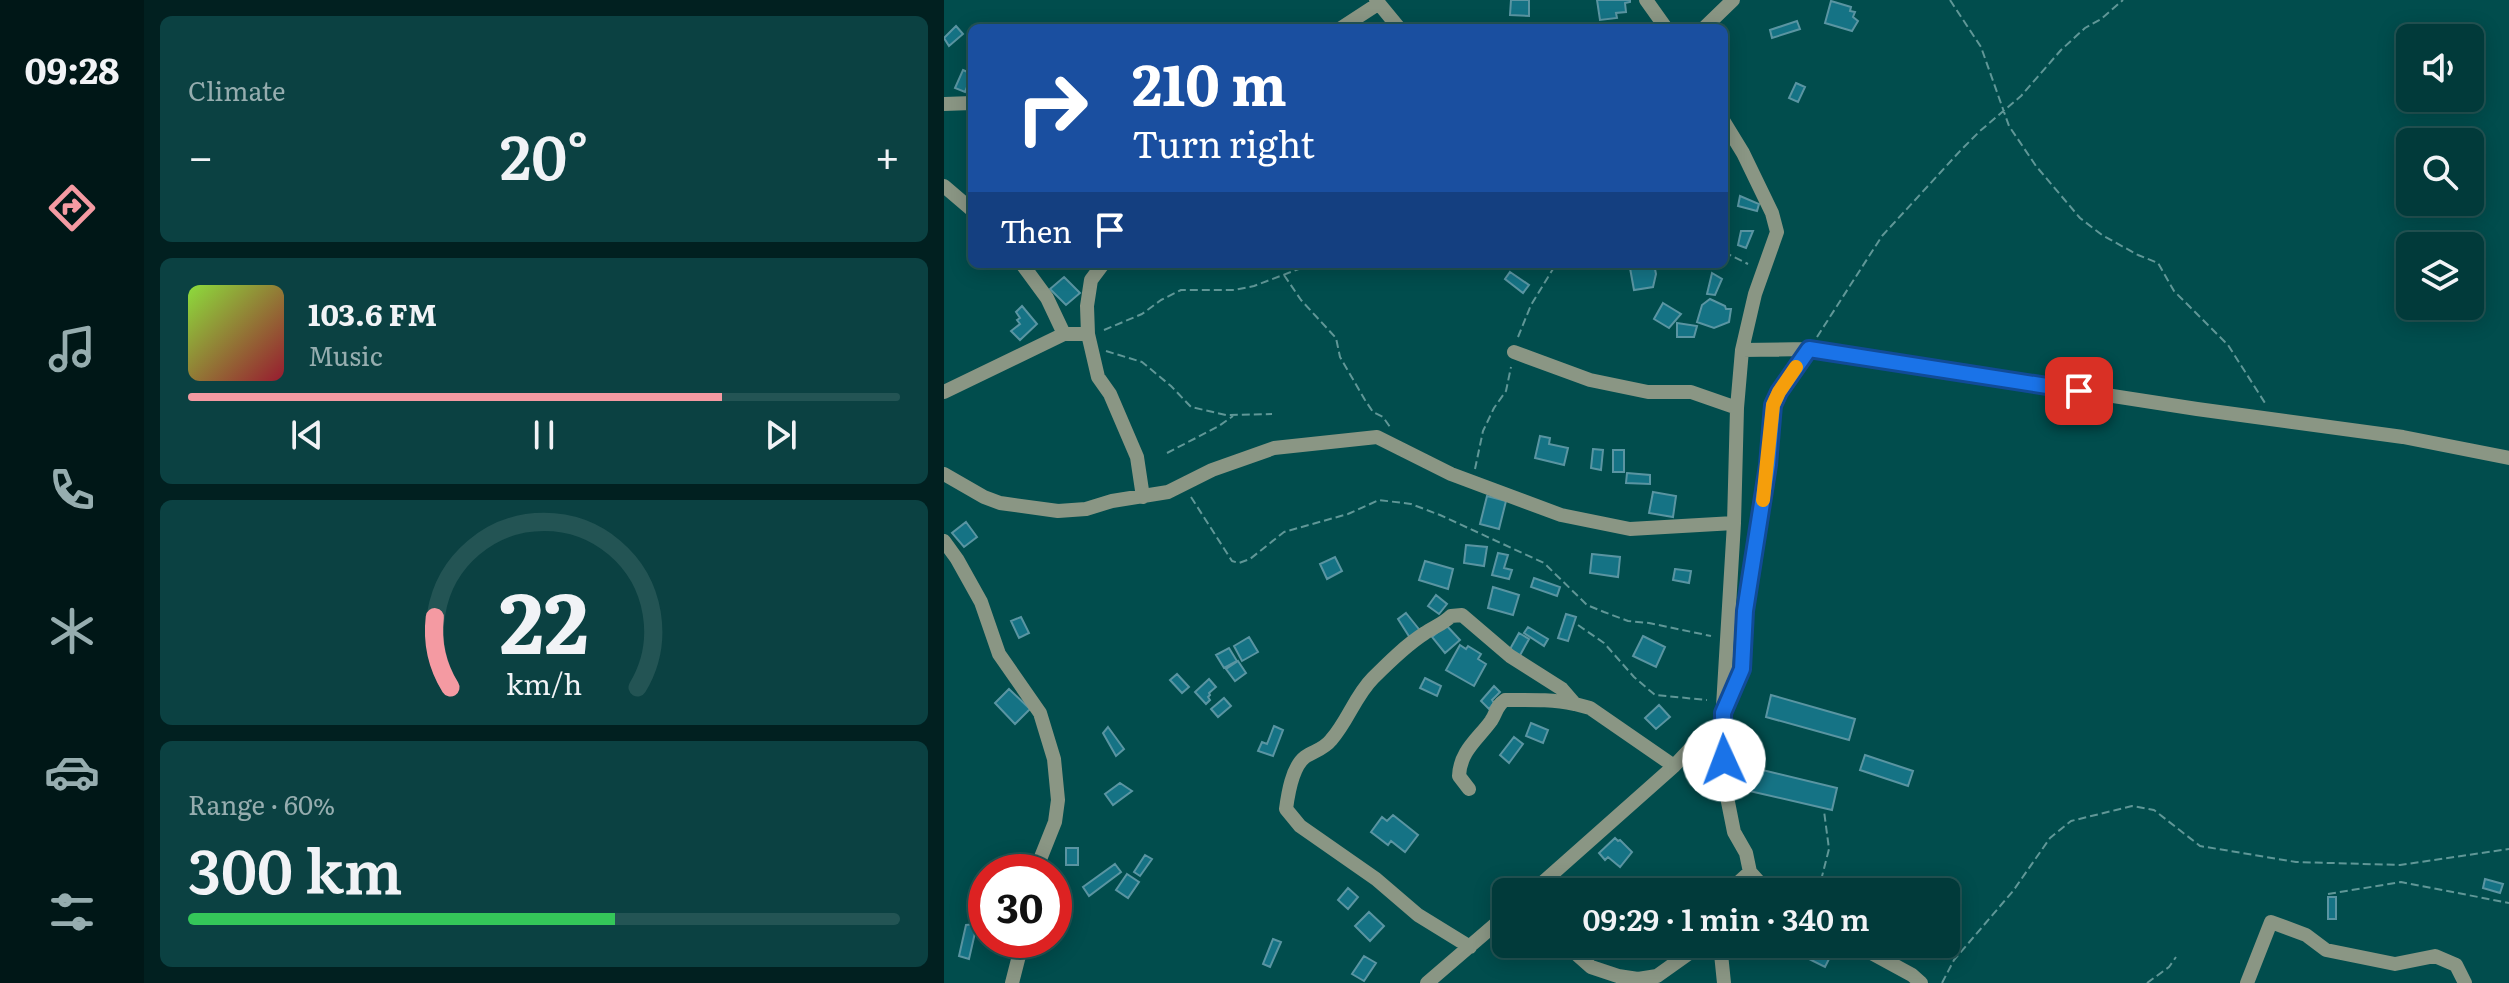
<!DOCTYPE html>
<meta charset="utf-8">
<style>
:root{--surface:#013a3a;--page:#0b4142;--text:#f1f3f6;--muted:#96adaf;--line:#235454;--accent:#f49aa2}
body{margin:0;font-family:Literata,serif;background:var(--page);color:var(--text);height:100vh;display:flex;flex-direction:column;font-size:30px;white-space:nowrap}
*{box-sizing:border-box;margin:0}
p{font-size:26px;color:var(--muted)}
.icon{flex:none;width:44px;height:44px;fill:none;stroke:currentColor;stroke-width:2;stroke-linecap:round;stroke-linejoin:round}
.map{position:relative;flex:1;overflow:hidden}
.panel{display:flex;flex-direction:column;gap:16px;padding:16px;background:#012020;width:800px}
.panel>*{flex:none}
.banner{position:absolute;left:24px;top:24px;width:760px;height:244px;border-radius:12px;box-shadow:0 4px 20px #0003,0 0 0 2px var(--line);background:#1a4fa0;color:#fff;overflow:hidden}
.tools{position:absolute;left:1452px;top:24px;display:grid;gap:16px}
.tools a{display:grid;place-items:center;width:88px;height:88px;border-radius:12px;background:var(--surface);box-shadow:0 4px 20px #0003,0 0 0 2px var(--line);font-size:40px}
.speed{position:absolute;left:24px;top:854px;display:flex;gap:16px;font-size:40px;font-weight:700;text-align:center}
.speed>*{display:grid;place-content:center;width:104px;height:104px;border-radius:50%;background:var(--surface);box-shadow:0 4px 20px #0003,0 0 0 2px var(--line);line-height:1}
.speed .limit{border:12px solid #d22;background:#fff;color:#111}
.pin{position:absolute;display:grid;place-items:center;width:68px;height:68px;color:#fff;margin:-34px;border-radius:16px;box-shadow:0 4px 12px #0006}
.me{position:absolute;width:88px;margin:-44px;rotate:358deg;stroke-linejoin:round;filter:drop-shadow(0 0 6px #0008)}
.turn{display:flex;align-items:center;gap:28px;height:168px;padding:0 32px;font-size:36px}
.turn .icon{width:104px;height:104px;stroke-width:2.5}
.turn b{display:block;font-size:56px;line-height:68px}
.then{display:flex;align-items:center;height:76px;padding:0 32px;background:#0003;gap:16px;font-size:30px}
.big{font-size:60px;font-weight:600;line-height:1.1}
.panel .widget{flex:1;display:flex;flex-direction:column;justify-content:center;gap:12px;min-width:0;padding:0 28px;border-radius:12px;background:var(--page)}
.panel .dial{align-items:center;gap:0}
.dial svg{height:208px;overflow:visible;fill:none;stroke:var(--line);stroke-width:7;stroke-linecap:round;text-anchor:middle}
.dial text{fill:var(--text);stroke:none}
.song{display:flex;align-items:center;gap:24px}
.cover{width:96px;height:96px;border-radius:12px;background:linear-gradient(135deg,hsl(90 70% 55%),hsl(350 70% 35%))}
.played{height:8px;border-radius:4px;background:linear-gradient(90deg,var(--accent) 75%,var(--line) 75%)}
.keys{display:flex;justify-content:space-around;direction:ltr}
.heat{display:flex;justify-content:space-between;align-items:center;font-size:44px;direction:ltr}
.charge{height:12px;border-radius:6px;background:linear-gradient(90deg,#34c759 60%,var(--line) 0)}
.trip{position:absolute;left:548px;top:878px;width:468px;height:80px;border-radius:12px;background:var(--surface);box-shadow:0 4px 20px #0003,0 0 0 2px var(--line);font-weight:600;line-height:80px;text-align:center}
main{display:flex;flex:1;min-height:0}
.tab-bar{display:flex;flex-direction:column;width:144px;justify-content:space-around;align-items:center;background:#001717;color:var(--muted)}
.tab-bar .icon{width:56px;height:56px}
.tab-bar .selected{color:var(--accent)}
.tab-bar b{font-size:36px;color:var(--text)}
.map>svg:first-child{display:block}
.building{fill:#157385;stroke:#5a95a2;stroke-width:2}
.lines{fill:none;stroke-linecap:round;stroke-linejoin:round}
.path{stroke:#609797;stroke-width:2;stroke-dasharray:8 4;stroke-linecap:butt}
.minor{stroke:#8a9684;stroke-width:14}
.route-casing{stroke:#114b97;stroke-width:20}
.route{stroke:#1a73e8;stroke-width:14}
.slow{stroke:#f59e0b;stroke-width:14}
</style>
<main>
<nav class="tab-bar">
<b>09:28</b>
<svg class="icon selected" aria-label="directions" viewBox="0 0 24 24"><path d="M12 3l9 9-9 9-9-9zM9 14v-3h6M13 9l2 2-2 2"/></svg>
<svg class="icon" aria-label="music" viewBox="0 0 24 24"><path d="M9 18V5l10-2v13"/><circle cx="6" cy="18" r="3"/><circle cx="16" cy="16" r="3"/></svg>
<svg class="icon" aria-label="phone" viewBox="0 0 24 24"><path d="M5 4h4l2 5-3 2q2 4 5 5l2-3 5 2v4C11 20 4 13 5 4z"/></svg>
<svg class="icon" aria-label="climate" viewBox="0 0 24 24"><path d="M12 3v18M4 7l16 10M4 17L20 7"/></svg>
<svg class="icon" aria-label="car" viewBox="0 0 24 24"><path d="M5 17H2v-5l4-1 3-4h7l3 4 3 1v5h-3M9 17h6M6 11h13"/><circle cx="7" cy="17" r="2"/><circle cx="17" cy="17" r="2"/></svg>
<svg class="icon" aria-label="filters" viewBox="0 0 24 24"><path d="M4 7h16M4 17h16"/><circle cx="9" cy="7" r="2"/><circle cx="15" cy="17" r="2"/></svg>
</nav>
<section class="panel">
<div class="widget"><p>Climate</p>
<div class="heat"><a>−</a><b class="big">20°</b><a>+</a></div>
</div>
<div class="widget">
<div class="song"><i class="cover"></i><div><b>103.6 FM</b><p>Music</p></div></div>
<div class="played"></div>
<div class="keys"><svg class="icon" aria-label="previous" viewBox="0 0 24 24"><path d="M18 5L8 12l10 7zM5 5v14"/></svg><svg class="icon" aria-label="pause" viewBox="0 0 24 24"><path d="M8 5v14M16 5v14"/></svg><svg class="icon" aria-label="next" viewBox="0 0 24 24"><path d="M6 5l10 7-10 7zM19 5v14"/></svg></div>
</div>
<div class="widget dial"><svg viewBox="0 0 100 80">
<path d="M14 69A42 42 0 1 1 86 69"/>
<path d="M14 69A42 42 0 0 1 8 42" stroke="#f49aa2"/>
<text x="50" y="56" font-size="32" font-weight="700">22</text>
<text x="50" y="72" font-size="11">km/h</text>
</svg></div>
<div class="widget"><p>Range · 60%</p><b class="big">300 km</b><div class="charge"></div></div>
</section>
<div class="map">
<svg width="1565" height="983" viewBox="0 0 1565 983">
<rect width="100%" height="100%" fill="#014d4d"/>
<!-- building -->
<path class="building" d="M567 0H585V16L566 15Z
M653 0H686V2L681 3 682 12 672 13 673 18 656 20Z
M887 1 907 7 906 11 911 12 909 17 914 21 908 31 881 23Z
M853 21 856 29 828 38 826 30Z
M12 26 19 34 5 46 0 38Z
M19 70 28 74 21 92 11 88Z
M852 83 861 87 854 102 845 98Z
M796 196 815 204 813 211 794 206Z
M797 231H809L802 248 794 245Z
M710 264 712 274 709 287 690 290 686 268Z
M566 272 585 285 579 293 561 279Z
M768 273 778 279 771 295 763 294Z
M120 277 136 293 122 305 106 289Z
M766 299 781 306 782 309H787L785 322 770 328 753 322 758 305Z
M719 303 737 314 725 328 710 319Z
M78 306 93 324 76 340 67 331 76 324 73 320 76 318 72 312Z
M733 323 753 326 750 337H733Z
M596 436 606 438 605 444 624 448 620 465 591 458Z
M649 449 659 450 657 470 647 468Z
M669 450H680V472H669Z
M683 473 706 475V484L682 483Z
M709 492 732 496 729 517 705 513Z
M543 496 562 501 555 529 536 524Z
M22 522 33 537 20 547 8 533Z
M522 545 543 547 540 566 520 563Z
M554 553 564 555 560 568 568 570 565 579 548 575Z
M648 554 676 557 674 577 646 573Z
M391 557 398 571 383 579 376 564Z
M481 561 509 569 504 589 475 580Z
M731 569 747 571 745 583 729 580Z
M590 578 616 587 613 596 587 587Z
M549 587 575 595 569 615 544 608Z
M492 595 503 604 495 614 484 606Z
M462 613 478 633 468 641 454 619Z
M622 614 632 617 624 641 614 638Z
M77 617 85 633 75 638 67 621Z
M502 625 516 640 501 653 488 637Z
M584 627 604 639 600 646 580 633Z
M575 633 585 639 575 657 565 651Z
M699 636 721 647 712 667 689 656Z
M305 637 314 652 298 661 290 646Z
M516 645 522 649 524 646 537 654 534 659 542 664 530 686 502 670Z
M285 648 293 661 280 668 272 655Z
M294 661 302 673 291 681 282 669Z
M233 674 245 687 238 693 226 680Z
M481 678 497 686 493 696 476 688Z
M265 679 272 687 265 693 266 695 264 697 266 700 262 704 251 692Z
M550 686 556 692 548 700 550 703 545 709 537 701Z
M65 689 86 709 71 724 51 703Z
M827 695 911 719 905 740 822 717Z
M280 698 287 706 274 717 267 709Z
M715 705 726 717 712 729 701 718Z
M587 723 604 730 599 743 582 736Z
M330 726 339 730 329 756 314 751 318 742 323 744Z
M164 727 180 749 172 756 159 733Z
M570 737 579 744 565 763 556 755Z
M921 755 969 771 964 786 916 770Z
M806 767 893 788 888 810 801 790Z
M176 783 188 791 169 805 161 794Z
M449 815 474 835 461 852 447 841 444 845 427 832 438 817 443 821Z
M671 838 674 841 676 840 688 852 676 867 664 857 661 860 655 853Z
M122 848H134V865H122Z
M201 855 208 859 196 876 190 872Z
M171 864 177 872 145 896 139 887Z
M183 874 195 882 184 898 172 890Z
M1541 879 1559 884 1556 893 1539 888Z
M404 888 414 897 404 909 394 900Z
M1384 897H1392V919H1384Z
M425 912 440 926 426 941 411 926Z
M33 924 25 959 15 956 22 925Z
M329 939 337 942 326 967 319 964Z
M856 944H880L890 949 881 967 851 952Z
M420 956 432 963 420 981 408 974Z"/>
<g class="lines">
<!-- path -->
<path class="path" d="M1006 0 1037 47 1065 126 1092 166 1136 218 1158 235 1194 255 1214 263 1230 291 1284 345 1321 403
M780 252 804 264
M340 275 357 300 392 338 396 357 421 400 429 412 439 417 446 427
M160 330 198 314 217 300 237 290H290L310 286 368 264
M574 337 587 305 612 264
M873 337 938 236 1017 150 1036 131 1077 96 1117 50 1141 28 1157 19 1179 0
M162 351 198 362 227 386 247 407 282 415 328 414
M223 453 275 426 289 416
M531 469 539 431 550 408 562 391 567 367
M247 497 288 561 295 563 306 559 340 532 404 514 435 500 467 504 496 515 600 563 643 605 660 612 684 621 705 623 767 636
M634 625 660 643 690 677 711 695 763 700
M874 892 885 849 880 811
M1384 894 1457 882 1565 903
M998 983 1010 960 1069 891 1106 838 1127 821 1172 810 1188 806 1210 810 1256 846 1352 862 1456 865 1565 849
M1203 983 1225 967 1232 957"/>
<!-- minor -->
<path class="minor" d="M432 0 455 28
M702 0 722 28
M397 28 434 4
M760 28 789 0
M0 104 28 103
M780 122 799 153 828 213 833 232 811 294 798 350 793 408 790 523 778 723 781 787 790 832 802 853 806 872 824 892
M0 186 28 210
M78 264 103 298 120 334
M159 264 147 280 143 306 144 334 154 377 166 394 193 457 199 497
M798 350 865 349 1253 409 1459 437 1565 458
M570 352 646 380 704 392H747L793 408
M0 392 120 334H144
M0 474 40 497 56 503 114 511 142 509 168 501 224 492 268 470 330 448 433 437 507 474 617 515 686 529 790 523
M0 541 13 559 37 602 55 654 96 713 110 759 114 800 111 822 91 872
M784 701 798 669 801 611 824 465 829 405 835 392 865 349
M525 789 515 776C516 751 534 739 547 721 553 712 552 706 561 700 584 700 608 699 630 704
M588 892 730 766 761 733 778 723
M784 892 806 872
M621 944 647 967 674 976 694 979 713 976 758 944
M776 944 780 983
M911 944 968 975 977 983
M526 947 474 915 432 879 356 826 342 809C344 794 348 767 361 757 370 751 380 749 387 740 404 721 411 696 429 678 444 663 462 645 481 633 490 627 499 624 507 616L518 615 566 656 618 689 631 704 646 708 730 766
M68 983 79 940
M483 983 562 915
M1303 983 1327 922 1362 935 1382 950 1451 964 1491 956 1512 965 1521 983"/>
</g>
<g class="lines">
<!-- route casing -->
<g class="route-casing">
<path id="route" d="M780 760 779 713 798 669 801 611 824 465 829 405 835 392 865 349 1135 391"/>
</g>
<!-- route -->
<use href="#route" class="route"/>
<!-- slow -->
<path class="slow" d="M819 500 829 405 835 392 852 367"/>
</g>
</svg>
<div class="tools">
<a><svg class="icon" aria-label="sound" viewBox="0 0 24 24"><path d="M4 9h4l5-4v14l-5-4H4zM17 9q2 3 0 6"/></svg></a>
<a><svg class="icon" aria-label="search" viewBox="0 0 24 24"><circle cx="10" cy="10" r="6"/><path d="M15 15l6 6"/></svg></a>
<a><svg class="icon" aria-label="layers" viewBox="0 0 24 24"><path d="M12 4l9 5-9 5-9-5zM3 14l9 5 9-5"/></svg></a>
</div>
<div class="speed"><div class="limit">30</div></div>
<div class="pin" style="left:1135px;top:391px;background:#d93025"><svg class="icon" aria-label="arrive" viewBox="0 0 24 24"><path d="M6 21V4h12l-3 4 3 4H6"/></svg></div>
<svg class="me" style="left:780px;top:760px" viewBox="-20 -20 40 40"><circle r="19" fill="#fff"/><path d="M0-13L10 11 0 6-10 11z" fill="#1a73e8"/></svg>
<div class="trip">09:29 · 1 min · 340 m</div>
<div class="banner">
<div class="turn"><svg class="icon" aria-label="right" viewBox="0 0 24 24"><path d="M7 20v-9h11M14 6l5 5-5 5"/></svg><div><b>210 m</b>Turn right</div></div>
<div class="then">Then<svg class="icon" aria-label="arrive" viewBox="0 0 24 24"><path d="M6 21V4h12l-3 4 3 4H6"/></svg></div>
</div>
</div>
</main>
